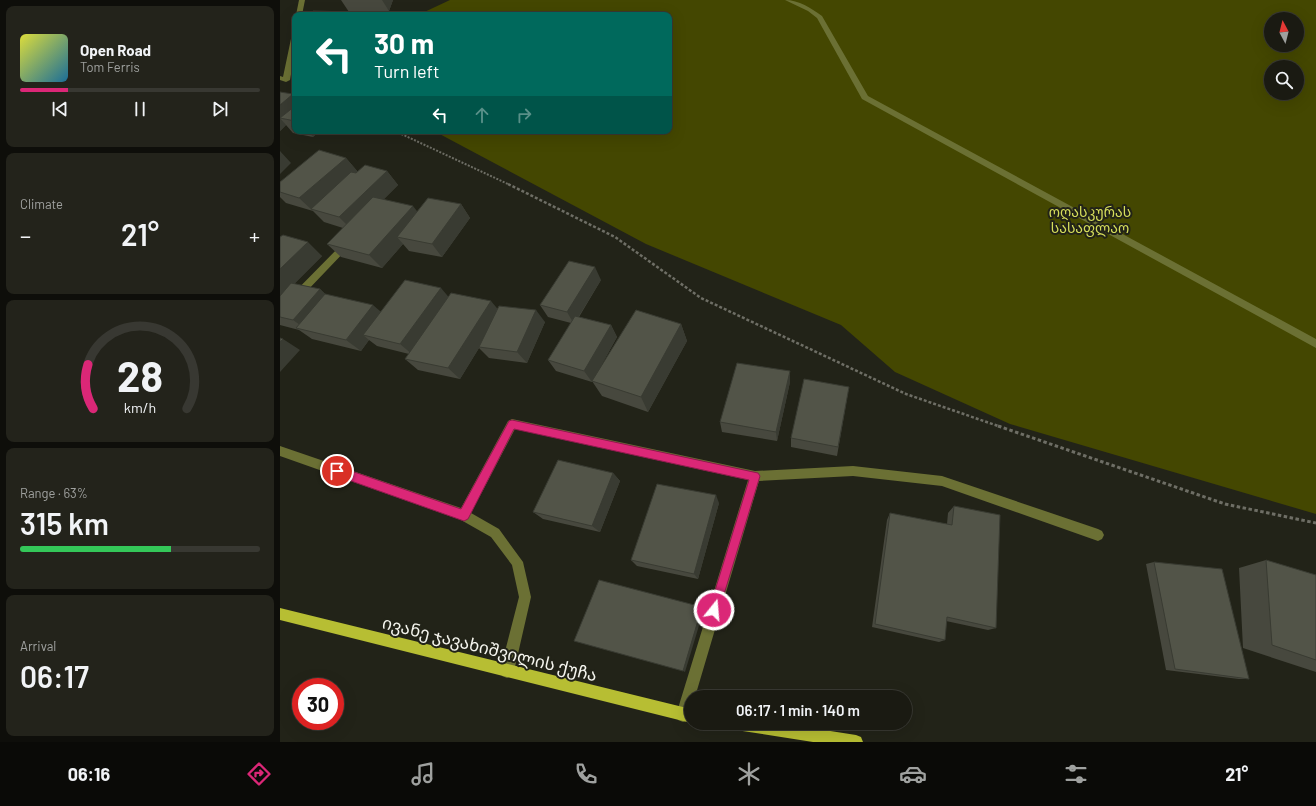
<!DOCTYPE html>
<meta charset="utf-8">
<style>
:root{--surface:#1a1a12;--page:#23231b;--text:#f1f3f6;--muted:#9fa19f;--line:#383832;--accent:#db2777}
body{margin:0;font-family:Barlow,"Noto Sans Georgian",sans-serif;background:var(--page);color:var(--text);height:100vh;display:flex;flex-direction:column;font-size:15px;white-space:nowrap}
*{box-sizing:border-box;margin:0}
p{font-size:13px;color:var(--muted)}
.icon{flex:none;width:22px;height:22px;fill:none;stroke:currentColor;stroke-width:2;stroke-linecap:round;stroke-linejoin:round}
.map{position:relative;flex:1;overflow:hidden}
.drawer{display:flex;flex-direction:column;gap:6px;padding:6px;background:#0e0e0a;width:280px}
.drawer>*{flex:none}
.guide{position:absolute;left:12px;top:12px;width:380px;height:122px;border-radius:8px;box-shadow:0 4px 16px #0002,0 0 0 1px var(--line);background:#00695c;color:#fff;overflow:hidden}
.needle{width:26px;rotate:353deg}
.fabs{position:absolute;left:984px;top:12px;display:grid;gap:8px}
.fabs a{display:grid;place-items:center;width:40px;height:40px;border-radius:50%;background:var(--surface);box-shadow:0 4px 16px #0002,0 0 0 1px var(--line);font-size:20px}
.speed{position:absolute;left:12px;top:678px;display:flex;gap:8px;font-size:20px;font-weight:700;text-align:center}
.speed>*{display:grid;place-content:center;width:52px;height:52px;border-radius:50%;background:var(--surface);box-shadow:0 4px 16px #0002,0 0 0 1px var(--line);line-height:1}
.speed .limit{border:6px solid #d22;background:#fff;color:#111}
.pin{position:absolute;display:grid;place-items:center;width:34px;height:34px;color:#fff;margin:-17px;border:2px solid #fff;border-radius:50%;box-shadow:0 1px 4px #0007}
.me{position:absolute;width:44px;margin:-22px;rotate:17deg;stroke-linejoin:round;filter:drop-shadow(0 0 3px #0008)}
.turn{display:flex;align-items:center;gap:14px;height:84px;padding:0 16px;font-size:18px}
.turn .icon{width:52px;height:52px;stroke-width:2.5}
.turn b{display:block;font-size:28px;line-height:34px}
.lanes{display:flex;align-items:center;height:38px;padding:0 16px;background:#0003;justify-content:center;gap:20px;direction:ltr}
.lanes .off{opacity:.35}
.big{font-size:30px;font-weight:600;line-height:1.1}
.drawer .widget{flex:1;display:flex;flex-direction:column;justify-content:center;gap:6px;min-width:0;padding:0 14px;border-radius:8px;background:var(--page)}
.drawer .dial{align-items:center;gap:0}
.dial svg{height:104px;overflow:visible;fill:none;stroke:var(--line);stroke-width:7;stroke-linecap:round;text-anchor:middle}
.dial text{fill:var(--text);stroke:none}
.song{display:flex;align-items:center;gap:12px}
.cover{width:48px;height:48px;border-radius:6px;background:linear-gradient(135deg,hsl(60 70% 55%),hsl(200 70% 35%))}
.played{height:4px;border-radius:2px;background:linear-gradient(90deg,var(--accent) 20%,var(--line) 20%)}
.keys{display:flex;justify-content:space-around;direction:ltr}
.heat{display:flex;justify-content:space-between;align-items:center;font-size:22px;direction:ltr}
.charge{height:6px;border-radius:3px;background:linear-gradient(90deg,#34c759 63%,var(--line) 0)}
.trip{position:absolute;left:404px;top:690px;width:228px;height:40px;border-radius:20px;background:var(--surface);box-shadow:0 4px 16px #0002,0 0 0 1px var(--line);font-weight:600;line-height:40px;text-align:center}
.menu{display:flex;height:64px;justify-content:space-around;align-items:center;background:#0a0a07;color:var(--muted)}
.menu .icon{width:28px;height:28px}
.menu .selected{color:var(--accent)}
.menu b{font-size:18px;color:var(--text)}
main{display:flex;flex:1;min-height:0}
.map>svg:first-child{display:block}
.green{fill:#444701;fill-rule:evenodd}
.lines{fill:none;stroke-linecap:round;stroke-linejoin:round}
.path-far2{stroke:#6e6e65;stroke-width:2;stroke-dasharray:2 1.5;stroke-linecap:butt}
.path-far1{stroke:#6e6e65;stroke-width:2.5;stroke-dasharray:3 2;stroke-linecap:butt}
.path{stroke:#6e6e65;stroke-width:3;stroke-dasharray:3.5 2.5;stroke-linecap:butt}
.minor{fill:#6b7034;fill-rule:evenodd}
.major{fill:#b7be33;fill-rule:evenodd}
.wall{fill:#47483e}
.shaded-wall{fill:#393b32}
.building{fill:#525448;stroke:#393b32}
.route{fill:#db2777;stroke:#8e194d}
.labels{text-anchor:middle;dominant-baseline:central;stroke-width:4;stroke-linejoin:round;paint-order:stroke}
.park-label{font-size:14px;fill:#d5dd5b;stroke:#222318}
.near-street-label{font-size:17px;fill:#f5f5ee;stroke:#222318}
</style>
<main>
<section class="drawer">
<div class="widget">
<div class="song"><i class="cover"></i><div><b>Open Road</b><p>Tom Ferris</p></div></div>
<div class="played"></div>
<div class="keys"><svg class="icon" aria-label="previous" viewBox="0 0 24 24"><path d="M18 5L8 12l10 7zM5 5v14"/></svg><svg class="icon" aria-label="pause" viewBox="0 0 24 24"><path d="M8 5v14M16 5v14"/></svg><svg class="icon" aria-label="next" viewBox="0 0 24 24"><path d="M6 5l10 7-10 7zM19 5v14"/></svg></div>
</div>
<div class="widget"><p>Climate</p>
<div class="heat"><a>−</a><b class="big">21°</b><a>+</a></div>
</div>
<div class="widget dial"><svg viewBox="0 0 100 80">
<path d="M14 69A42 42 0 1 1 86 69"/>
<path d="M14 69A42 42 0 0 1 10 35" stroke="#db2777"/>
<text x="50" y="56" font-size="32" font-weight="700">28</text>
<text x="50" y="72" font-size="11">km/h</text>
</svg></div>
<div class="widget"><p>Range · 63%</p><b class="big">315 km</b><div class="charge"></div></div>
<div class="widget"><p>Arrival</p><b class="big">06:17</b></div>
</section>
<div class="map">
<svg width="1036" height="742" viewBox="0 0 1036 742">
<rect width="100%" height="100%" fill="#222318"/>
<!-- green -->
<path class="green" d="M170 0H1036V514L730 424 615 372 561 325 366 244 154 131H389V15H138ZM991 19H1017V45H991ZM991 67H1017V93H991Z"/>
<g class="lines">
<!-- path-far2 -->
<path class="path-far2" d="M115 131 230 185"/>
<!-- path-far1 -->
<path class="path-far1" d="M228 184 335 237 421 298 626 394 721 427"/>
<!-- path -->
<path class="path" d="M718 426 945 504 1036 523"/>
<!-- minor -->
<path class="minor" d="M19 0H25L22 15H16Z
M505 0C519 0 531 8 542 16L588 96 1036 339V348L582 99 537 18 528 11Z
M15 32V51L10 80 6 82 0 80V76L3 77 12 34Z
M65 243 68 244 69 246 68 248 3 316 0 317V307L62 244Z
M232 419 475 471 573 466 662 476 818 529 822 531 824 535 822 539 818 541 662 486 573 476 479 481 415 697H411V711L408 720 403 722 398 720 396 715 468 480 235 429 191 513 219 529 243 562 251 597 234 671 232 676 227 678 222 676 220 671 239 597 232 565 211 537 181 520 0 456V446L181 508 228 421Z"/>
<!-- major -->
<path class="major" d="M0 608 411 709V723L0 620Z
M449 723H499L576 735 581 737 583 742H533L456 730 451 728Z"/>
</g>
<!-- wall -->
<path class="wall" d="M61 0H113L109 11 73 14 74 15H30L69 12Z
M0 92 15 97V131H39L33 137 13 133 6 125 0 131Z
M66 158 78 172 107 171 118 185 103 200 137 212 181 204 190 218 162 257 129 251 123 244 102 268 61 257 47 244 63 228 44 222 33 211 6 203 0 197V182Z
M0 237 42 256 14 284 40 289 45 294 101 312 168 297 218 309 265 322 247 363 209 358 199 348 180 379 138 370 125 359 129 354 97 346 89 340 81 351 32 339 19 330 0 325Z
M321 280 299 317 331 325 337 337 312 382 276 371 268 360 291 323 268 317 260 305Z
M401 324 407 341 368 412 322 396 312 381Z
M510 371V382L497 441 442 432 440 422Z
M569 387 557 456 511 447V438Z
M333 473 340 481 320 532 263 519 253 512Z
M439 503 418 579 357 566 351 560Z
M674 506 716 628 708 630 666 621 665 640 659 642 592 627 607 520 610 513 667 524 668 513Z
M986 560 1036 575V672L963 648 959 568Z
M874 562 969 679H959L886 670 866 564Z"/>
<!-- shaded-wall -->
<path class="shaded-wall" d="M102 0H113L109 11Z
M13 94 15 97V117L0 118 6 125 0 131V105Z
M28 131H39L33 137Z
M0 151 11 163 0 174Z
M66 158 78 172 31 209 33 211 19 198Z
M107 171 118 185 72 230 59 217Z
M181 204 190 218 162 257 152 244Z
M133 206 144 220 117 237 123 244 102 268 89 255Z
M28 242 42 256 0 298V269Z
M315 267 321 280 294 324 287 312Z
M161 288 172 301 133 355 120 344Z
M40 289 54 302 27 330 13 320Z
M211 301 221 313 199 347V348L180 379 168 368Z
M93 305 107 317 83 335 89 340 81 351 66 340Z
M256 310 265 322 247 363 237 352Z
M401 324 407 341 368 412 361 397Z
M331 325 337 337 312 382 304 371Z
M3 339 20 350 0 372V342Z
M510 371V382L497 441 496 432Z
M333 473 340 481 320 532 312 526Z
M436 495 439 503 418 579 414 574Z
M422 607 424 609 405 672 403 671Z"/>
<!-- building -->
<path class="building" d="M33 11 72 12 70 15H30Z
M0 92 13 94 0 105Z
M15 106V121L0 118Z
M39 150 66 158 19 198 0 192V182Z
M85 165 107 171 59 217 31 209 71 172 76 173Z
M93 197 133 206 89 255 47 244Z
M148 198 181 204 152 244 117 237Z
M3 235 28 242 0 269V237Z
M289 261 315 267 287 312 260 305Z
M125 280 161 288 120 344 83 335Z
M11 283 40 289 13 320 0 317V296Z
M171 293 211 301 168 368 125 359Z
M45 294 93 305 66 340 16 328Z
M219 306 256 310 237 352 199 347Z
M356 310 401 324 361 397 312 381Z
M295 316 331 325 304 371 268 360Z
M0 338 3 339 0 342Z
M457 363 510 371 496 432 440 422Z
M524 379 569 387 558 447 511 438Z
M278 460 333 473 312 526 253 512Z
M377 484 436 495 414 574 351 560Z
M674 506 720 515 716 628 667 617 665 640 595 624 610 513 672 525Z
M986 560 1036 575V660L992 645Z
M874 562 942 569 969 679 895 669Z
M319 580 422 607 403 671 294 641Z"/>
<!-- route -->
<path class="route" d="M232 420 478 473 480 476 438 614 434 616 430 614 429 610 469 480 234 429 188 519 184 521 57 476 53 474 52 471 53 468 57 466 181 509 229 421Z"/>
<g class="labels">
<!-- park labels -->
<g class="park-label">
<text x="810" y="211">ოღასკურას<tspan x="810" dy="16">სასაფლაო</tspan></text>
</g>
<!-- near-street labels -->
<g class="near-street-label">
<text transform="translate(210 648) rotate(14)">ივანე ჯავახიშვილის ქუჩა</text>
</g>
</g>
</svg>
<div class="fabs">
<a><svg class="needle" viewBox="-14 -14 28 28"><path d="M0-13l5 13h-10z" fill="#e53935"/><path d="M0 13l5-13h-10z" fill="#9fa19f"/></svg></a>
<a><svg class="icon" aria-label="search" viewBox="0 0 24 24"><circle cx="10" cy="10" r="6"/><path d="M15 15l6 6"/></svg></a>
</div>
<div class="speed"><div class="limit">30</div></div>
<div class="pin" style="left:57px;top:471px;background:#d93025"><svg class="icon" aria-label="arrive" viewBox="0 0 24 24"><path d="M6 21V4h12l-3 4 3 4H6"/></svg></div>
<svg class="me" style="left:434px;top:610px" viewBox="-20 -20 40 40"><circle r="17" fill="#db2777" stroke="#fff" stroke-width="3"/><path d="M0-11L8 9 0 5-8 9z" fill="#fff"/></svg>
<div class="trip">06:17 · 1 min · 140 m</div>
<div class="guide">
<div class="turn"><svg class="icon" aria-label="left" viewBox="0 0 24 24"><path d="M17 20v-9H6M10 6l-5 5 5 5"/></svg><div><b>30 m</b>Turn left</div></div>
<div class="lanes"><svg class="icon" aria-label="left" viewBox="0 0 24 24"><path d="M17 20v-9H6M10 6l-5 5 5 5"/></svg><svg class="icon off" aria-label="ahead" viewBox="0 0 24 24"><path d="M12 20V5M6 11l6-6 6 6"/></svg><svg class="icon off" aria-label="right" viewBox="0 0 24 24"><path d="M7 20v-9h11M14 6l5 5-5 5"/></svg></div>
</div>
</div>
</main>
<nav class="menu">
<b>06:16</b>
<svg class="icon selected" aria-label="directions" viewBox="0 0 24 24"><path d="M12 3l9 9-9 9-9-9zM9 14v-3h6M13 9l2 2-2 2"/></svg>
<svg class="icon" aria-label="music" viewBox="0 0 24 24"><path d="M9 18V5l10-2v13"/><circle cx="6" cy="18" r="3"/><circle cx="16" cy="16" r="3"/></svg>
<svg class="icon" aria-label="phone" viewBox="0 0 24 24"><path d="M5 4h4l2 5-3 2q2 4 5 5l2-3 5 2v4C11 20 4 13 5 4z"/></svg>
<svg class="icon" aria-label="climate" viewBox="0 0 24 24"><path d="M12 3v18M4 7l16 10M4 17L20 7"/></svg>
<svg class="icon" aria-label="car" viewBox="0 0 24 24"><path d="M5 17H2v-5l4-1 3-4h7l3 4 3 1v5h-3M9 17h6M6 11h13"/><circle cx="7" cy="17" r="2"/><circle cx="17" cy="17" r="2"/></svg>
<svg class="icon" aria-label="filters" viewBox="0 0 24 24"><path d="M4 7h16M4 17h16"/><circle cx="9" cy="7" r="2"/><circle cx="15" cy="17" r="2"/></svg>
<b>21°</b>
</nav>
